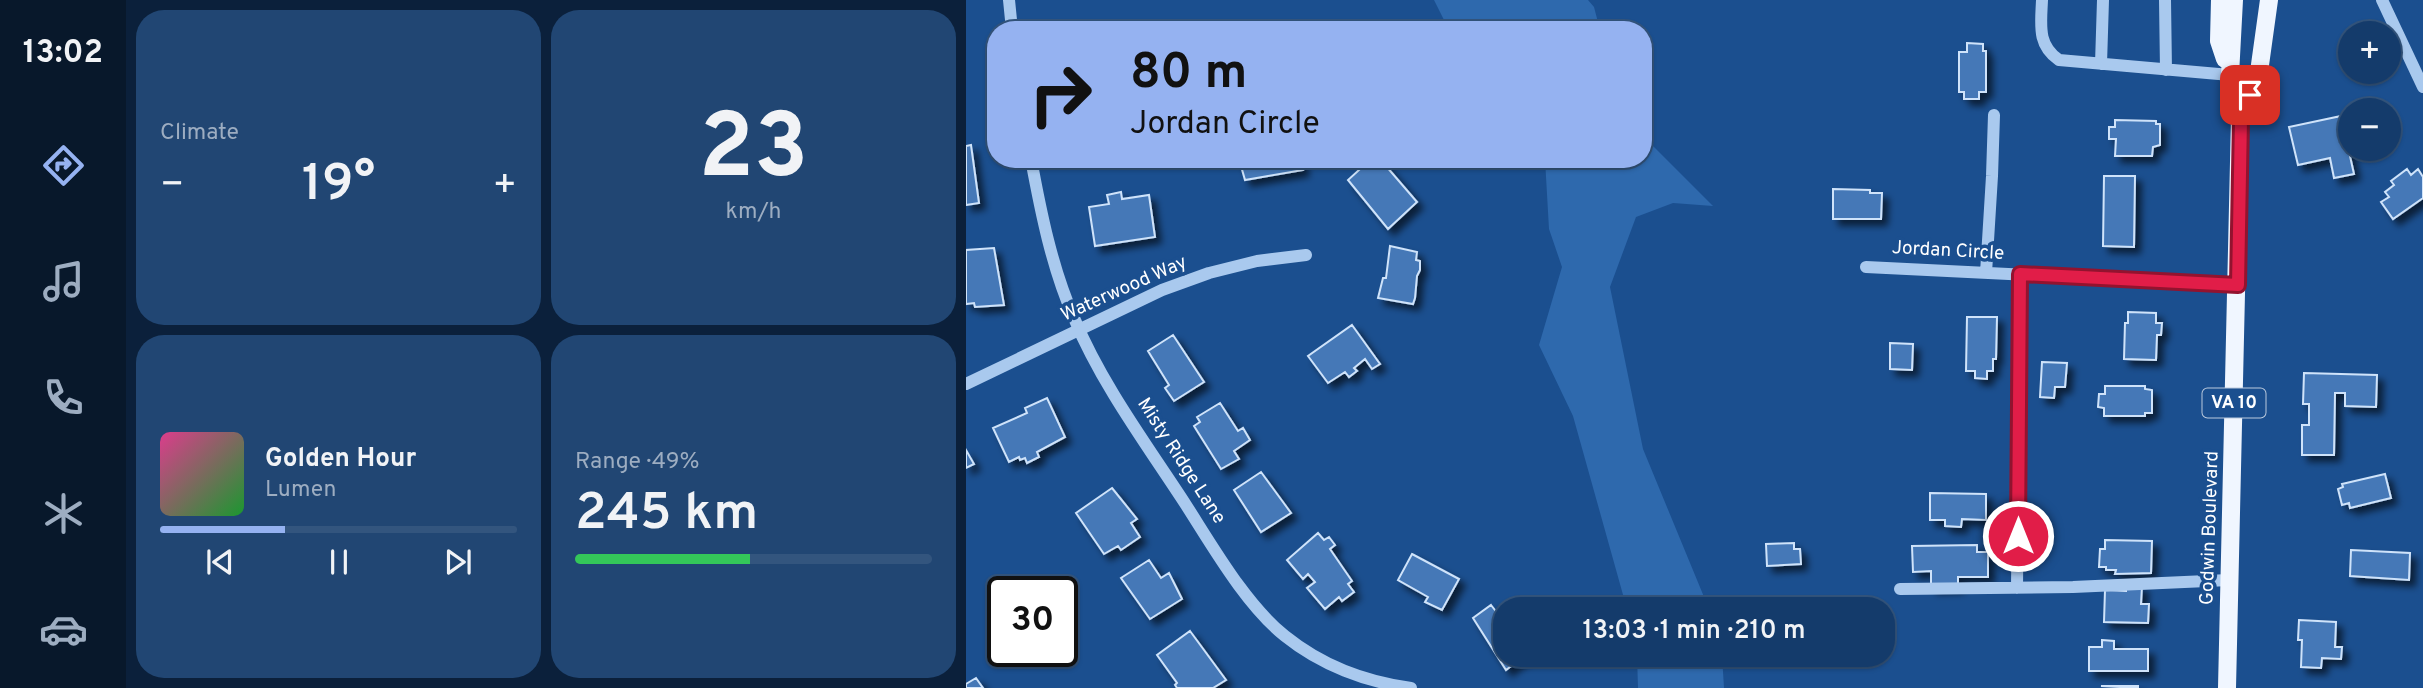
<!DOCTYPE html>
<meta charset="utf-8">
<style>
:root{--surface:#143b6b;--page:#214673;--text:#f1f3f6;--muted:#9dadc1;--line:#33557e;--accent:#95b2f1}
body{margin:0;font-family:Overpass,sans-serif;background:var(--page);color:var(--text);height:100vh;display:flex;flex-direction:column;font-size:26px;white-space:nowrap}
*{box-sizing:border-box;margin:0}
p{font-size:23px;color:var(--muted)}
.icon{flex:none;width:38px;height:38px;fill:none;stroke:currentColor;stroke-width:2;stroke-linecap:round;stroke-linejoin:round}
.map{position:relative;flex:1;overflow:hidden}
.drawer{display:flex;flex-direction:column;gap:10px;padding:10px;background:#0b203b;width:840px}
.drawer>*{flex:none}
.top-card{position:absolute;left:21px;top:21px;width:665px;height:147px;border-radius:28px;box-shadow:0 2px 5px #0004,0 0 0 2px var(--line);background:#95b2f1;color:#111;overflow:hidden}
.buttons{position:absolute;left:1372px;top:21px;display:grid;gap:14px}
.buttons a{display:grid;place-items:center;width:63px;height:63px;border-radius:50%;background:var(--surface);box-shadow:0 2px 5px #0004,0 0 0 2px var(--line);font-size:35px}
.speed{position:absolute;left:21px;top:576px;display:flex;gap:14px;font-size:35px;font-weight:700;text-align:center}
.speed>*{display:grid;place-content:center;width:91px;height:91px;border-radius:50%;background:var(--surface);box-shadow:0 2px 5px #0004,0 0 0 2px var(--line);line-height:1}
.speed .limit{border:4px solid #111;border-radius:10px;background:#fff;color:#111}
.pin{position:absolute;display:grid;place-items:center;width:60px;height:60px;color:#fff;margin:-30px;border-radius:14px;box-shadow:0 4px 10px #0006}
.me{position:absolute;width:77px;margin:-38px;rotate:0deg;stroke-linejoin:round;filter:drop-shadow(0 0 5px #0008)}
.turn{display:flex;align-items:center;gap:24px;height:147px;padding:0 28px;font-size:32px}
.turn .icon{width:91px;height:91px;stroke-width:2.5}
.turn b{display:block;font-size:49px;line-height:60px}
.big{font-size:52px;font-weight:600;line-height:1.1}
.drawer .widget{flex:1;display:flex;flex-direction:column;justify-content:center;gap:10px;min-width:0;padding:0 24px;border-radius:28px;background:var(--page)}
.drawer .dial{align-items:center;gap:0}
.dial b{font-size:91px;line-height:1}
.song{display:flex;align-items:center;gap:21px}
.cover{width:84px;height:84px;border-radius:10px;background:linear-gradient(135deg,hsl(330 70% 55%),hsl(130 70% 35%))}
.played{height:7px;border-radius:4px;background:linear-gradient(90deg,var(--accent) 35%,var(--line) 35%)}
.keys{display:flex;justify-content:space-around;direction:ltr}
.heat{display:flex;justify-content:space-between;align-items:center;font-size:38px;direction:ltr}
.charge{height:10px;border-radius:5px;background:linear-gradient(90deg,#34c759 49%,var(--line) 0)}
.drawer .tiles{flex:1;display:grid;gap:10px;grid-template-columns:repeat(2,1fr)}
.trip{position:absolute;left:527px;top:597px;width:402px;height:70px;border-radius:28px;background:var(--surface);box-shadow:0 2px 5px #0004,0 0 0 2px var(--line);font-weight:600;line-height:70px;text-align:center}
main{display:flex;flex:1;min-height:0}
.tabs{display:flex;flex-direction:column;width:126px;justify-content:space-around;align-items:center;background:#08182b;color:var(--muted)}
.tabs .icon{width:49px;height:49px}
.tabs .active{color:var(--accent)}
.tabs b{font-size:32px;color:var(--text)}
.map>svg:first-child{display:block}
.green{fill:#2e69ad}
.building{fill:#4478b7;stroke:#cfe3fa;stroke-width:2;filter:url(#shadow)}
.lines{fill:none;stroke-linecap:round;stroke-linejoin:round}
.minor{stroke:#a9c9ee;stroke-width:12}
.major{stroke:#f0f6ff;stroke-width:18}
.route-casing{stroke:#92132f;stroke-width:18}
.route{stroke:#e11d48;stroke-width:12}
.labels{text-anchor:middle;dominant-baseline:central;stroke-width:7;stroke-linejoin:round;paint-order:stroke}
.shield{fill:#1b4f8f;stroke:#bbcadd;stroke-width:2}
.shield-label{font-size:18px;font-weight:bold;fill:#fff}
.street-label{font-size:19px;fill:#fff;stroke:#1b4f8f}
</style>
<main>
<nav class="tabs">
<b>13:02</b>
<svg class="icon active" aria-label="directions" viewBox="0 0 24 24"><path d="M12 3l9 9-9 9-9-9zM9 14v-3h6M13 9l2 2-2 2"/></svg>
<svg class="icon" aria-label="music" viewBox="0 0 24 24"><path d="M9 18V5l10-2v13"/><circle cx="6" cy="18" r="3"/><circle cx="16" cy="16" r="3"/></svg>
<svg class="icon" aria-label="phone" viewBox="0 0 24 24"><path d="M5 4h4l2 5-3 2q2 4 5 5l2-3 5 2v4C11 20 4 13 5 4z"/></svg>
<svg class="icon" aria-label="climate" viewBox="0 0 24 24"><path d="M12 3v18M4 7l16 10M4 17L20 7"/></svg>
<svg class="icon" aria-label="car" viewBox="0 0 24 24"><path d="M5 17H2v-5l4-1 3-4h7l3 4 3 1v5h-3M9 17h6M6 11h13"/><circle cx="7" cy="17" r="2"/><circle cx="17" cy="17" r="2"/></svg>
</nav>
<section class="drawer">
<div class="tiles">
<div class="widget"><p>Climate</p>
<div class="heat"><a>−</a><b class="big">19°</b><a>+</a></div>
</div>
<div class="widget dial"><b>23</b><p>km/h</p></div>
<div class="widget">
<div class="song"><i class="cover"></i><div><b>Golden Hour</b><p>Lumen</p></div></div>
<div class="played"></div>
<div class="keys"><svg class="icon" aria-label="previous" viewBox="0 0 24 24"><path d="M18 5L8 12l10 7zM5 5v14"/></svg><svg class="icon" aria-label="pause" viewBox="0 0 24 24"><path d="M8 5v14M16 5v14"/></svg><svg class="icon" aria-label="next" viewBox="0 0 24 24"><path d="M6 5l10 7-10 7zM19 5v14"/></svg></div>
</div>
<div class="widget"><p>Range · 49%</p><b class="big">245 km</b><div class="charge"></div></div>
</div>
</section>
<div class="map">
<svg width="1457" height="688" viewBox="0 0 1457 688">
<defs>
<filter id="shadow"><feDropShadow dx="6" dy="6" stdDeviation="3.5" flood-color="#0009"/></filter>
</defs>
<rect width="100%" height="100%" fill="#1b4f8f"/>
<!-- green -->
<path class="green" d="M468 0H622L628 7 634 30H483Z
M677 136 747 206 707 203 670 217 644 287 677 449 743 609H661L607 416 573 345 596 267 583 229 579 159H677Z
M671 655H756L758 688H672Z"/>
<!-- building -->
<path class="building" d="M1001 43 1017 44V51H1020V92H1013V99H998V92H993V52H1001Z
M1375 116 1388 174 1368 178 1364 158 1332 165 1323 127Z
M1149 120 1190 121V124H1194V145L1187 147 1186 156H1149L1150 139H1143V127H1149Z
M5 145 13 203 0 205V146Z
M273 159H334L337 170 279 180Z
M405 159H414L451 202 422 229 382 180Z
M1441 169 1445 175 1452 169 1457 177V198L1427 219 1415 202 1423 197 1419 192 1428 185 1425 181Z
M1138 176H1169L1168 247 1137 246Z
M867 189 904 190V193H916L915 219H867Z
M155 192 156 199 183 195 189 237 129 246 123 207 143 204 141 195Z
M424 246 451 252 450 260 454 261V270L451 276 449 298 447 304 412 298 417 278H420Z
M28 248 38 305 9 307 8 303 0 304V250Z
M1162 312 1190 313V323H1196L1195 335H1191L1190 360 1158 359 1159 323H1162Z
M1001 317H1031L1030 359H1027V371H1021V379L1009 378V371H1000Z
M386 325 414 364 406 369 399 359 388 368 391 371 383 377 379 372 362 383 342 356Z
M207 335 238 382 208 401 199 388 203 385 182 351Z
M924 343 947 344 946 370 924 369Z
M1076 362 1101 363 1099 387H1089L1088 398 1074 397Z
M1338 373 1411 375 1410 407 1379 406V393H1369L1368 455H1336V425H1343V404H1337Z
M1139 386H1179V389L1186 390V413H1179V416H1138V408L1132 407 1133 394H1139Z
M81 398 99 437 71 452 73 457 61 463 59 458 54 460 53 457 43 462 27 428 61 413 59 408Z
M254 403 272 431 277 428 284 440 268 451 273 459 255 469 228 426 234 422 231 417Z
M0 450 8 464 0 468Z
M295 472 325 513 295 532 268 490Z
M1419 474 1425 498 1384 508 1383 503 1376 505 1372 489 1377 487 1376 484Z
M146 488 171 519 165 523 174 537 155 550 152 546 138 554 110 513Z
M964 493 1020 494V520L996 519 995 527 979 526V520H964Z
M352 533 358 540 363 537 369 545 364 549 386 581 382 584 388 592 376 601 373 597 359 609 341 588 349 582 342 574 337 579 321 560Z
M1139 540 1186 541 1185 573 1149 574 1150 570H1140V567H1133L1134 549H1139Z
M828 543V549H834L835 564 801 566 800 544Z
M1011 545V552H1022V577H992V586L965 587V571L947 572 946 546Z
M1385 550 1444 553 1443 580 1384 576Z
M446 554 493 579 476 610 459 602 462 597 432 580Z
M183 560 195 578 203 573 216 599 184 619 155 578Z
M1160 586H1176L1175 604H1183L1182 623 1138 622 1139 590 1160 591Z
M525 605 532 614 539 609V654H561L540 670 507 618Z
M1333 620 1370 622 1369 647H1376L1375 659 1356 658 1355 668 1335 667 1336 640H1332Z
M224 631 260 680 247 688H211L209 685 211 683 191 655Z
M1136 640 1148 641V649H1182V671H1123V647H1136Z
M10 678 17 688H0V684Z
M1135 686H1172V688Z"/>
<g class="lines">
<!-- minor -->
<path class="minor" d="M43 0 46 30
M1076 0C1075 25 1071 45 1093 60L1264 75
M1199 0 1200 70
M1416 0 1457 87
M1135 64 1137 0
M65 159C75 213 86 268 108 318 136 385 181 445 220 505 247 547 280 605 319 636 355 665 400 682 445 688
M900 267 1271 285
M1020 273 1026 176 1028 115
M0 384 196 290 243 273 291 261 340 255
M1051 588 1054 274
M934 589 1107 587 1263 580"/>
<!-- major -->
<path class="major" d="M1254 0 1253 41 1259 59
M1274 118 1293 72 1303 0
M1261 688 1274 118 1264 75 1268 0"/>
</g>
<g class="lines">
<!-- route casing -->
<g class="route-casing">
<path id="route" d="M1052 536 1054 274 1272 285 1275 118 1284 95"/>
</g>
<!-- route -->
<use href="#route" class="route"/>
</g>
<g class="labels">
<!-- shield labels -->
<rect class="shield" x="1236.5" y="388.5" width="63" height="29" rx="5"/>
<g class="shield-label">
<text x="1268" y="403">VA 10</text>
</g>
<!-- street labels -->
<g class="street-label">
<text transform="translate(982 251) rotate(3)">Jordan Circle</text>
<text transform="translate(158 289) rotate(-24)">Waterwood Way</text>
<text transform="translate(215 461) rotate(57)">Misty Ridge Lane</text>
<text transform="translate(1244 528) rotate(-88)">Godwin Boulevard</text>
</g>
</g>
</svg>
<div class="buttons">
<a>+</a>
<a>−</a>
</div>
<div class="speed"><div class="limit">30</div></div>
<div class="pin" style="left:1284px;top:95px;background:#d93025"><svg class="icon" aria-label="arrive" viewBox="0 0 24 24"><path d="M6 21V4h12l-3 4 3 4H6"/></svg></div>
<svg class="me" style="left:1052px;top:536px" viewBox="-20 -20 40 40"><circle r="17" fill="#e11d48" stroke="#fff" stroke-width="3"/><path d="M0-11L8 9 0 5-8 9z" fill="#fff"/></svg>
<div class="trip">13:03 · 1 min · 210 m</div>
<div class="top-card">
<div class="turn"><svg class="icon" aria-label="right" viewBox="0 0 24 24"><path d="M7 20v-9h11M14 6l5 5-5 5"/></svg><div><b>80 m</b>Jordan Circle</div></div>
</div>
</div>
</main>
